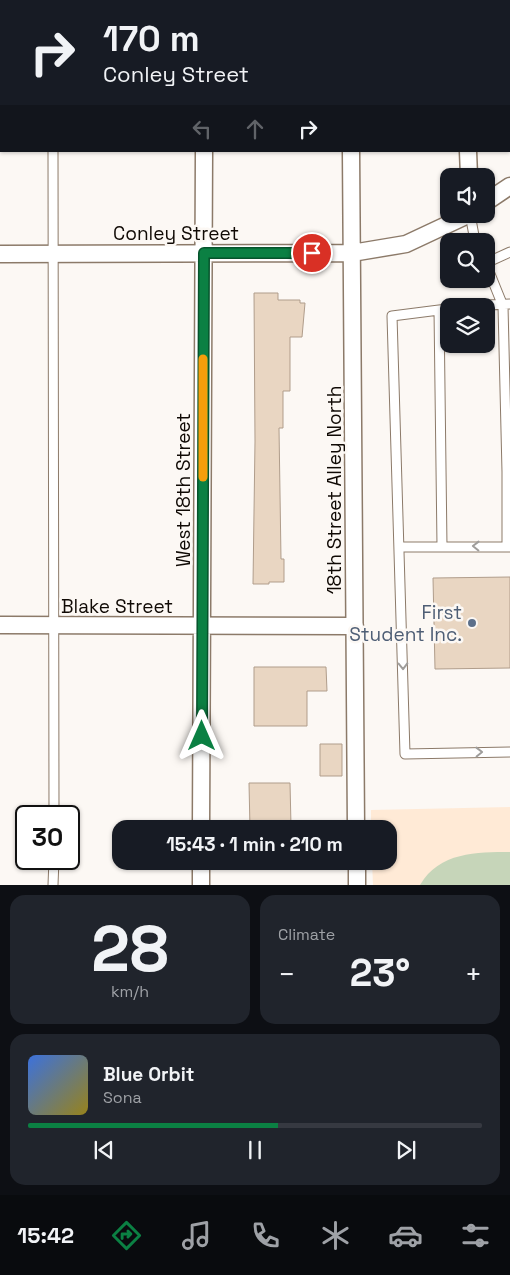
<!DOCTYPE html>
<meta charset="utf-8">
<style>
:root{--surface:#171b24;--page:#20242c;--text:#f1f3f6;--muted:#9ea1a6;--line:#363941;--accent:#0b8043}
body{margin:0;font-family:"Space Grotesk",sans-serif;background:var(--page);color:var(--text);height:100vh;display:flex;flex-direction:column;font-size:19px;white-space:nowrap}
*{box-sizing:border-box;margin:0}
p{font-size:16px;color:var(--muted)}
.icon{flex:none;width:28px;height:28px;fill:none;stroke:currentColor;stroke-width:2;stroke-linecap:round;stroke-linejoin:round}
.map{position:relative;height:885px;overflow:hidden}
.details{display:flex;flex-direction:column;gap:10px;padding:10px;background:#0d0f14;flex:1}
.details>*{flex:none}
.hud{position:absolute;left:0px;top:0px;width:510px;height:152px;box-shadow:0 1px 4px #0004;background:#171b24;color:var(--text);overflow:hidden}
.fabs{position:absolute;left:440px;top:168px;display:grid;gap:10px}
.fabs a{display:grid;place-items:center;width:55px;height:55px;border-radius:10px;background:var(--surface);box-shadow:0 1px 4px #0004;font-size:25px}
.speed{position:absolute;left:15px;top:805px;display:flex;gap:10px;font-size:25px;font-weight:700;text-align:center}
.speed>*{display:grid;place-content:center;width:65px;height:65px;border-radius:50%;background:var(--surface);box-shadow:0 1px 4px #0004;line-height:1}
.speed .limit{border:2px solid #111;border-radius:8px;background:#fff;color:#111}
.pin{position:absolute;display:grid;place-items:center;width:42px;height:42px;color:#fff;margin:-21px;border:2px solid #fff;border-radius:50%;box-shadow:0 1px 5px #0007}
.me{position:absolute;width:55px;margin:-28px;rotate:0deg;stroke-linejoin:round;filter:drop-shadow(0 0 4px #0008)}
.turn{display:flex;align-items:center;gap:18px;height:105px;padding:0 20px;font-size:22px}
.turn .icon{width:65px;height:65px;stroke-width:2.5}
.turn b{display:block;font-size:35px;line-height:42px}
.lanes{display:flex;align-items:center;height:48px;padding:0 20px;background:#0003;justify-content:center;gap:25px;direction:ltr}
.lanes .off{opacity:.35}
.big{font-size:38px;font-weight:600;line-height:1.1}
.details .tile{flex:1;display:flex;flex-direction:column;justify-content:center;gap:8px;min-width:0;padding:0 18px;border-radius:15px;background:var(--page)}
.details .dial{align-items:center;gap:0}
.dial b{font-size:65px;line-height:1}
.song{display:flex;align-items:center;gap:15px}
.cover{width:60px;height:60px;border-radius:8px;background:linear-gradient(135deg,hsl(220 70% 55%),hsl(50 70% 35%))}
.played{height:5px;border-radius:2px;background:linear-gradient(90deg,var(--accent) 55%,var(--line) 55%)}
.keys{display:flex;justify-content:space-around;direction:ltr}
.heat{display:flex;justify-content:space-between;align-items:center;font-size:28px;direction:ltr}
.details .tiles{flex:1;display:grid;gap:10px;grid-template-columns:1fr 1fr}
.tile:last-child{grid-column:span 2}
.trip{position:absolute;left:112px;top:820px;width:285px;height:50px;border-radius:15px;background:var(--surface);box-shadow:0 1px 4px #0004;font-weight:600;line-height:50px;text-align:center}
.tab-bar{display:flex;height:80px;justify-content:space-around;align-items:center;background:#090b0e;color:var(--muted)}
.tab-bar .icon{width:35px;height:35px}
.tab-bar .active{color:var(--accent)}
.tab-bar b{font-size:22px;color:var(--text)}
.map>svg:first-child{display:block}
.built{fill:#ffead6}
.green{fill:#c6d5b9}
.building{fill:#e9d6c2;stroke:#b09d8b}
.lines{fill:none;stroke-linecap:round;stroke-linejoin:round}
.service-casing{stroke:#8c7a69;stroke-width:11}
.minor-casing{stroke:#8c7a69;stroke-width:19}
.service{stroke:#fff;stroke-width:9}
.minor{stroke:#fff;stroke-width:16}
.oneway{stroke:#9f9d9b}
.route-casing{stroke:#07532c;stroke-width:12}
.route{stroke:#0b8043;stroke-width:9}
.slow{stroke:#f59e0b;stroke-width:9}
.service-dot{fill:#5c6f8a;stroke:#fcf8f4;stroke-width:2}
.labels{text-anchor:middle;dominant-baseline:central;stroke-width:5;stroke-linejoin:round;paint-order:stroke}
.street-label{font-size:19px;fill:#100a05;stroke:#fcf8f4}
.service-label{font-size:19px;fill:#4e5e75;stroke:#fcf8f4;text-anchor:end}
</style>
<div class="map">
<svg width="510" height="885" viewBox="0 0 510 885">
<rect width="100%" height="100%" fill="#fcf8f4"/>
<!-- built -->
<path class="built" d="M510 807V885H373L372 861H389V829H371V810Z"/>
<!-- green -->
<path class="green" d="M510 852V885H420C439 852 477 852 510 852Z"/>
<!-- building -->
<path class="building" d="M254 293H278V300H300V303H305L302 337H290V391H283V428H279L281 559H284V582H269V584H253L255 441Z
M510 577V668L435 669 433 578Z
M254 667H326L327 691H307V726H254Z
M320 744H342V776H320Z
M249 783H290L291 826H287V829H250Z"/>
<g class="lines">
<!-- service casing -->
<g class="service-casing">
<path id="service" d="M54 1V0
M53 151 54 816
M470 214 475 241
M486 263 510 252
M486 264 503 306 507 472H510
M462 306 510 304
M439 310 392 316 405 754 510 752
M507 472V547
M442 546 439 310 449 309
M400 547H510
M53 885 54 859"/>
</g>
<!-- minor casing -->
<g class="minor-casing">
<path id="minor" d="M350 0V1
M465 0V1
M205 1V0
M351 151 356 829
M468 151 469 176
M486 202 510 186
M0 254 352 253 406 244 470 214
M0 625 355 626
M201 829 204 151
M357 861V885
M201 885V861"/>
</g>
<!-- service -->
<use href="#service" class="service"/>
<!-- minor -->
<use href="#minor" class="minor"/>
</g>
<!-- one-way arrows -->
<defs><path id="oneway-chevron" d="M-2-3.5L2.5 0L-2 3.5" fill="none" stroke-width="1.6" stroke-linecap="round" stroke-linejoin="round" transform="scale(1.25)"/></defs>
<g class="oneway">
<use href="#oneway-chevron" transform="translate(476 546) rotate(-179)"/>
<use href="#oneway-chevron" transform="translate(403 666) rotate(89)"/>
<use href="#oneway-chevron" transform="translate(479 752) rotate(-1)"/>
</g>
<g class="lines">
<!-- route casing -->
<g class="route-casing">
<path id="route" d="M202 736 204 253H312"/>
</g>
<!-- route -->
<use href="#route" class="route"/>
<!-- slow -->
<path class="slow" d="M203 477V359"/>
</g>
<!-- markers -->
<circle class="service-dot" cx="472" cy="623" r="5"/>
<g class="labels">
<!-- street labels -->
<g class="street-label">
<text x="176" y="233">Conley Street</text>
<text transform="translate(183 490) rotate(-90)">West 18th Street</text>
<text transform="translate(334 490) rotate(-90)">18th Street Alley North</text>
<text x="117" y="606">Blake Street</text>
</g>
<!-- service labels -->
<g class="service-label">
<text x="462" y="612">First<tspan x="462" dy="22">Student Inc.</tspan></text>
</g>
</g>
</svg>
<div class="fabs">
<a><svg class="icon" aria-label="sound" viewBox="0 0 24 24"><path d="M4 9h4l5-4v14l-5-4H4zM17 9q2 3 0 6"/></svg></a>
<a><svg class="icon" aria-label="search" viewBox="0 0 24 24"><circle cx="10" cy="10" r="6"/><path d="M15 15l6 6"/></svg></a>
<a><svg class="icon" aria-label="layers" viewBox="0 0 24 24"><path d="M12 4l9 5-9 5-9-5zM3 14l9 5 9-5"/></svg></a>
</div>
<div class="speed"><div class="limit">30</div></div>
<div class="pin" style="left:312px;top:253px;background:#d93025"><svg class="icon" aria-label="arrive" viewBox="0 0 24 24"><path d="M6 21V4h12l-3 4 3 4H6"/></svg></div>
<svg class="me" style="left:202px;top:736px" viewBox="-20 -20 40 40"><path d="M0-17L14 15 0 8-14 15z" fill="#0b8043" stroke="#fff" stroke-width="4"/></svg>
<div class="trip">15:43 · 1 min · 210 m</div>
<div class="hud">
<div class="turn"><svg class="icon" aria-label="right" viewBox="0 0 24 24"><path d="M7 20v-9h11M14 6l5 5-5 5"/></svg><div><b>170 m</b>Conley Street</div></div>
<div class="lanes"><svg class="icon off" aria-label="left" viewBox="0 0 24 24"><path d="M17 20v-9H6M10 6l-5 5 5 5"/></svg><svg class="icon off" aria-label="ahead" viewBox="0 0 24 24"><path d="M12 20V5M6 11l6-6 6 6"/></svg><svg class="icon" aria-label="right" viewBox="0 0 24 24"><path d="M7 20v-9h11M14 6l5 5-5 5"/></svg></div>
</div>
</div>
<section class="details">
<div class="tiles">
<div class="tile dial"><b>28</b><p>km/h</p></div>
<div class="tile"><p>Climate</p>
<div class="heat"><a>−</a><b class="big">23°</b><a>+</a></div>
</div>
<div class="tile">
<div class="song"><i class="cover"></i><div><b>Blue Orbit</b><p>Sona</p></div></div>
<div class="played"></div>
<div class="keys"><svg class="icon" aria-label="previous" viewBox="0 0 24 24"><path d="M18 5L8 12l10 7zM5 5v14"/></svg><svg class="icon" aria-label="pause" viewBox="0 0 24 24"><path d="M8 5v14M16 5v14"/></svg><svg class="icon" aria-label="next" viewBox="0 0 24 24"><path d="M6 5l10 7-10 7zM19 5v14"/></svg></div>
</div>
</div>
</section>
<nav class="tab-bar">
<b>15:42</b>
<svg class="icon active" aria-label="directions" viewBox="0 0 24 24"><path d="M12 3l9 9-9 9-9-9zM9 14v-3h6M13 9l2 2-2 2"/></svg>
<svg class="icon" aria-label="music" viewBox="0 0 24 24"><path d="M9 18V5l10-2v13"/><circle cx="6" cy="18" r="3"/><circle cx="16" cy="16" r="3"/></svg>
<svg class="icon" aria-label="phone" viewBox="0 0 24 24"><path d="M5 4h4l2 5-3 2q2 4 5 5l2-3 5 2v4C11 20 4 13 5 4z"/></svg>
<svg class="icon" aria-label="climate" viewBox="0 0 24 24"><path d="M12 3v18M4 7l16 10M4 17L20 7"/></svg>
<svg class="icon" aria-label="car" viewBox="0 0 24 24"><path d="M5 17H2v-5l4-1 3-4h7l3 4 3 1v5h-3M9 17h6M6 11h13"/><circle cx="7" cy="17" r="2"/><circle cx="17" cy="17" r="2"/></svg>
<svg class="icon" aria-label="filters" viewBox="0 0 24 24"><path d="M4 7h16M4 17h16"/><circle cx="9" cy="7" r="2"/><circle cx="15" cy="17" r="2"/></svg>
</nav>
